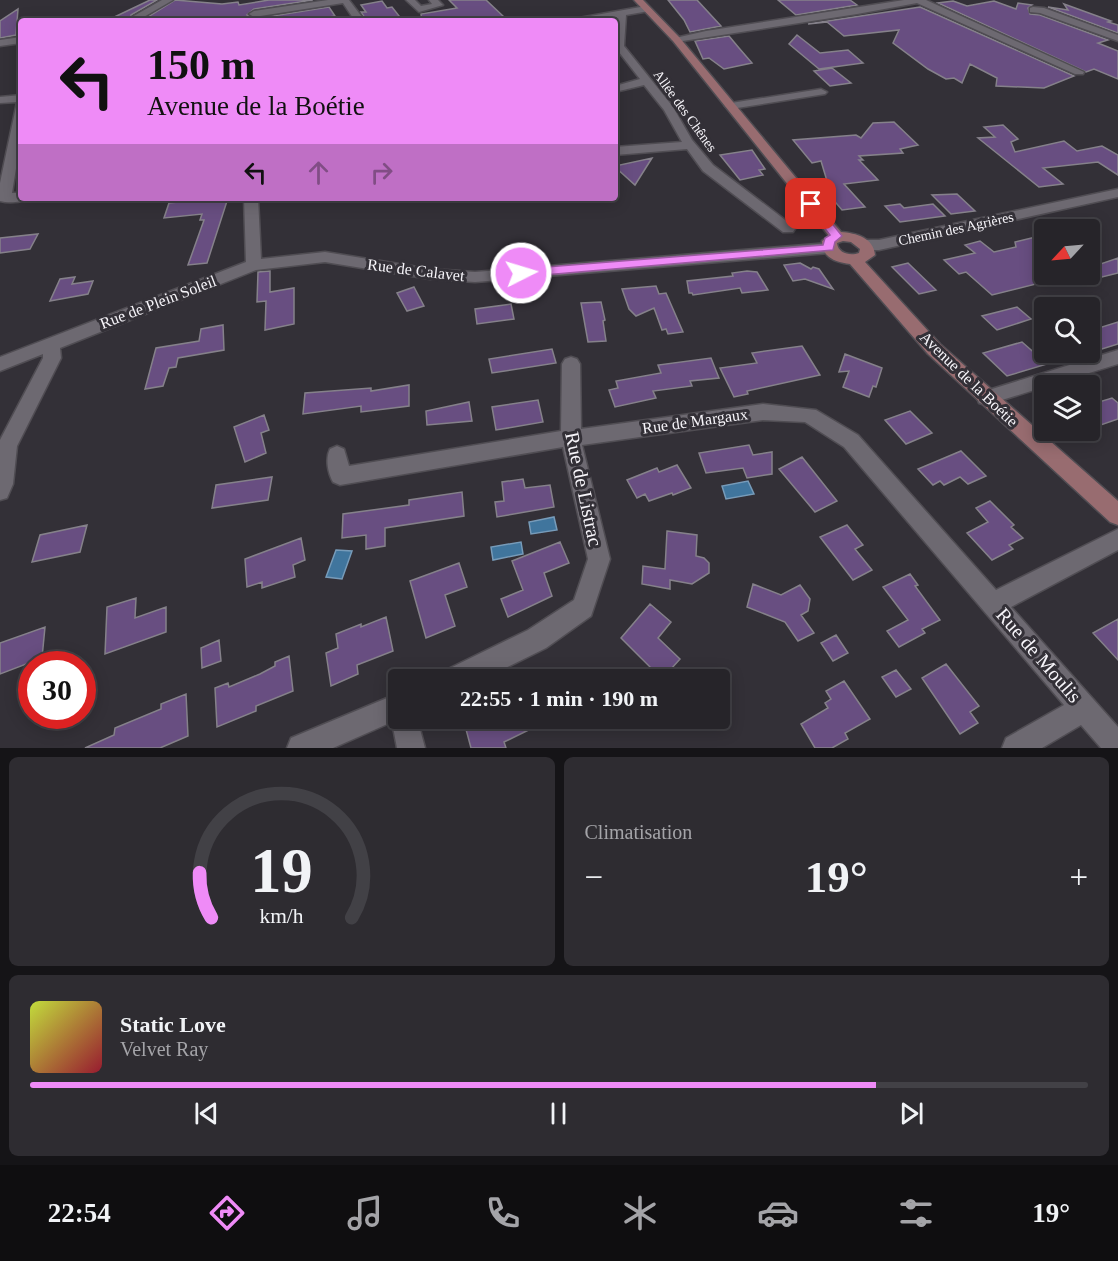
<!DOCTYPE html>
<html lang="fr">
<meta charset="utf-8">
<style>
:root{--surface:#262429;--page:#2e2c31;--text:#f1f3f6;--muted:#a4a4a8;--line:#424146;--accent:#ef8bf7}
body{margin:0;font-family:"Times New Roman",serif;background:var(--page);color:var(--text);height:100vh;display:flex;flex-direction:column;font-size:22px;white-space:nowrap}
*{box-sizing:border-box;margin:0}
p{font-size:20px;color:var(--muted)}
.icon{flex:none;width:33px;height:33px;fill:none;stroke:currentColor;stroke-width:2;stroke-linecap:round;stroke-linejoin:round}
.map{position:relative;height:748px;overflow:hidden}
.side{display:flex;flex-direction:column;gap:9px;padding:9px;background:#151417;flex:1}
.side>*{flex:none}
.banner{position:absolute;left:18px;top:18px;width:600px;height:183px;border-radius:6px;box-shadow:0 3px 15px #0003,0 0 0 2px var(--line);background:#ef8bf7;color:#111;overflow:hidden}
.needle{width:39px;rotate:244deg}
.tools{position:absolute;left:1034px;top:219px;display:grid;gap:12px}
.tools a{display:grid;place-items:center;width:66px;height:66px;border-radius:6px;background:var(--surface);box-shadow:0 3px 15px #0003,0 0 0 2px var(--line);font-size:30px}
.speed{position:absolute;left:18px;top:651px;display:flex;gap:12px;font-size:30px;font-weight:700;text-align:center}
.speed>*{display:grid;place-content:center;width:78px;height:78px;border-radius:50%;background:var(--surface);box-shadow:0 3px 15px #0003,0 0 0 2px var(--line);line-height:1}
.speed .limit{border:9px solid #d22;background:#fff;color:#111}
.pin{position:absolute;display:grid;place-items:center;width:51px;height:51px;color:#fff;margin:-26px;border-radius:12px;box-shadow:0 3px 9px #0006}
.me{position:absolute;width:66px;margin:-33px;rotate:85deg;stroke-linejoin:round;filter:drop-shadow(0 0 4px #0008)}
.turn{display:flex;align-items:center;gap:21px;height:126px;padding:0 30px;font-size:27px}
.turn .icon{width:78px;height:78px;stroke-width:2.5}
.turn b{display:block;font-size:42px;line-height:51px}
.lanes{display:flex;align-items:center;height:57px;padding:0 30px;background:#0003;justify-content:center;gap:30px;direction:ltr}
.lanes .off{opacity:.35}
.big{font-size:45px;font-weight:700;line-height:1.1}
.side .card{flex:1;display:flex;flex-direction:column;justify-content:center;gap:9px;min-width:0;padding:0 21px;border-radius:9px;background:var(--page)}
.side .dial{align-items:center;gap:0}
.dial svg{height:156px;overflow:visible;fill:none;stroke:var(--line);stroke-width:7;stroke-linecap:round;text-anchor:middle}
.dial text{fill:var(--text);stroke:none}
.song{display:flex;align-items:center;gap:18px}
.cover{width:72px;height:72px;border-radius:9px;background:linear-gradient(135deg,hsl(70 70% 55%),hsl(350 70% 35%))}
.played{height:6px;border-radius:3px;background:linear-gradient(90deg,var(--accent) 80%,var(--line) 80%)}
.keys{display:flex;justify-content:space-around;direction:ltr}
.heat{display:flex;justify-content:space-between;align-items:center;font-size:33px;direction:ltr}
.side .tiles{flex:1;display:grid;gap:9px;grid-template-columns:1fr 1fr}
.card:last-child{grid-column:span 2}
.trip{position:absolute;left:388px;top:669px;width:342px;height:60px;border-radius:6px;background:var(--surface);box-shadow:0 3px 15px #0003,0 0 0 2px var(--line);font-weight:700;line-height:60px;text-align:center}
.menu{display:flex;height:96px;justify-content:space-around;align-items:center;background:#0f0e10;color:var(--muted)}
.menu .icon{width:42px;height:42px}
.menu .current{color:var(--accent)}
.menu b{font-size:27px;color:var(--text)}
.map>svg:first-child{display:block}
.water{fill:#40759d;stroke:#779bb9;stroke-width:1.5}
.building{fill:#684e81;stroke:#85818a;stroke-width:1.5}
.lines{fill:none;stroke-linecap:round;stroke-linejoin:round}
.street-casing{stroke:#504d53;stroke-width:3}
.secondary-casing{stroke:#504d53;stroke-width:3}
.street{fill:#6d6971;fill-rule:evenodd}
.secondary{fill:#986c70;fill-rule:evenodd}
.route{fill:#ef8bf7;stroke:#9b5aa1;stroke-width:1.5}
.labels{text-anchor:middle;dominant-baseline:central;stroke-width:6;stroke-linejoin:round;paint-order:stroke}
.far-street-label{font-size:14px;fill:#f6f4f9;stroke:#333037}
.street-label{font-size:16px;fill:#f6f4f9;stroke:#333037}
.near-street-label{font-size:20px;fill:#f6f4f9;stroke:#333037}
</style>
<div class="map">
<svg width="1118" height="748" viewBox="0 0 1118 748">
<rect width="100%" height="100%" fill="#333037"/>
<!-- water -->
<path class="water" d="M748 481 754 494 726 499 722 486Z
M554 517 557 530 531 534 529 522Z
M521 542 523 554 493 560 491 547Z
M336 550 352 551 342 579 326 577Z"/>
<!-- building -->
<path class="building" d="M150 0H157L131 15 132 21H106Z
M175 0 222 4 238 2 239 5 269 0H313L254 9 247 15 254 19 329 7 335 16 305 21H147L146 18Z
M449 0H486L504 17H501L505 21H422L421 14 457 8Z
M668 0H697L721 26 690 32 684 20Z
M778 0H850L857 5 796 15Z
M382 1 387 8 392 7 403 21H367L361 12H366L361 5Z
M953 1 967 6 994 1 1016 9 1018 3 1032 5 1028 8 1030 14 1040 15 1108 40 1098 43 1118 51V79L1094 69 1086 72 938 3Z
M1064 4 1111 21 1108 22 1118 25V33L1048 7 1068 10Z
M920 7 1074 76 1044 88 996 86 997 78 970 64 962 83 954 78 946 79 928 69 893 43 899 30 844 36 827 22 808 24Z
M18 9 16 35 0 38V21Z
M797 35 820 53 848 50 863 63 819 69 789 44Z
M729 36 739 48 752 63 724 69 709 58 703 59 695 41Z
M832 68 851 83 830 86 814 71Z
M894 122 918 145 900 149 903 153 859 156 863 160H859L878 180 844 184 865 207 842 210 819 183 827 181 821 161 812 163 793 140 856 135 861 138 873 123Z
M1003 125 1018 139 1011 142 1015 152 1064 141 1077 151 1102 146 1118 155V175L1098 162 1043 168 1063 184 1039 187 978 138 995 137 984 127Z
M752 150 765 169 759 170 763 175 740 180 720 155Z
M652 158 635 185 615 167V166Z
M957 194 975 211 951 214 932 195Z
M216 198H228L207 263 188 265 204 220H200L202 214 164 218 169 203Z
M900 204 904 208 933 204 945 216 900 222 885 206Z
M38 234 30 249 0 253V238Z
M1044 235V282L992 295 966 272 959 274 944 260 975 253 965 245 980 241 994 252 1016 247 1015 242Z
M1118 258V273L1102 277 1089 268Z
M800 263 811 269 813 267 819 269 833 289 805 279 793 281 784 265Z
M908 263 936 290 919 294 892 267Z
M270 271V292L294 288V324L265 330 266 301 257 302 258 272Z
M747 271 757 272 768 290 742 293 740 288 693 295 692 293H689L687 281 733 276 732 273Z
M75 277 72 284 93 281 88 294 50 301 60 279Z
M656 286 659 294 666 293 683 332 668 334 666 329 662 330 654 308 636 316 629 309 622 289Z
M414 287 424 306 407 311 397 293Z
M601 302 605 320 603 321 606 341 588 342 581 303Z
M511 304 514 319 477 324 475 309Z
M1017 307 1031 319 997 330 982 316Z
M1118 322V344L1089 353V331Z
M223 325 224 350 178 358 176 367 169 368 163 386 145 389 156 348 199 341 201 329Z
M1022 342 1047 364 1007 376 983 353Z
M802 346 820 375 747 391 748 394 734 397 720 368 757 363 752 353Z
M552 349 556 363 492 373 489 359Z
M845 354 882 368 876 387 873 386 869 397 843 387 849 371 839 372Z
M711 358 719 378 690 381 692 386 653 391 656 398 615 407 609 390 618 388 616 381 661 373 658 365Z
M409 385V406L361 412V406L303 414 305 393 371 388V391Z
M1112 398 1118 403V419L1095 427 1089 421V405Z
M538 400 543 422 496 430 492 407Z
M469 402 472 421 427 425 426 411Z
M910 411 932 433 906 444 885 420Z
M264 415 269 430 261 433 266 453 245 462 234 427Z
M749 445 753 455 772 452V474L747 478 743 468 706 473 699 453Z
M961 451 986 476 968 484 960 477 944 485 940 481 933 485 918 469Z
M802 457 837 501 815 512 779 469Z
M677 465 691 488 673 495 672 493 649 501 645 494 637 498 627 480 657 468 659 472Z
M272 477 268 500 212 508 216 485Z
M523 479 525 488 550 485 554 507 497 517 495 502 504 501 502 482Z
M462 492 464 516 385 528V546L366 549V535L342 538 343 514 409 505V500Z
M990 501 1014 525 1011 527 1023 538 1009 545 1013 549 992 560 967 533 988 522 976 508Z
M87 525 80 552 32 562 40 535Z
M847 525 863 545 855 549 872 570 853 580 820 537Z
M667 531 697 535 696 556 704 558 709 563V573L692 584 670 580V589L642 584 643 566 665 569Z
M301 538 305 560 293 565 295 577 262 588V582L247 587 245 559Z
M560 542 569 563 544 573 552 596 508 617 501 599 523 590 512 561Z
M459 563 467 587 445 595 455 626 426 638 410 581Z
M910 574 918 585 915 586 940 620 922 629 925 633 899 647 887 631 908 620 883 587Z
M753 584 781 595 800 585 810 599 808 611 801 615 814 633 798 641 785 622 747 607Z
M136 598 135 618 166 607V632L105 654 107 607Z
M650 604 671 622 658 638 680 659 662 679 621 638Z
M386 617 393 651 357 665 358 674 331 686 326 653 338 648 336 634 361 624V627Z
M1118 619V660L1093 633Z
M45 627 42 658 0 674V643Z
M836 635 848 653 833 661 821 643Z
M219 640 221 661 202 668 201 648Z
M289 656 293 691 256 706V711L217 727 215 688 228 683 229 687 260 674 275 666V662Z
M946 664 979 706 970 712 978 723 960 734 922 678Z
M896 670 911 689 896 697 882 677Z
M844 681 870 719 845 733 848 739 832 748H815L801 724 828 708 825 703 831 699 826 691Z
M186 694 188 736 160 748H85L114 735 115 728 161 709V704Z
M472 718H553L504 742 506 748H471L464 722Z"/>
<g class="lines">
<!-- street casing -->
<g class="street-casing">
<path id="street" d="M162 0H173L142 18 145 21H135L132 17Z
M328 0H349L365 21H355L343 3 254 17 249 14 254 11Z
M406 0H415L421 6 432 4 429 0H438L443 5 419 12Z
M904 0H926L1084 72 1083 74H1075L917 3 857 14 676 42 671 39 706 31Z
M646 6 649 7V11L626 15 624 46 673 107 692 140 713 165 793 226 795 229 793 232H783L703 171 687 149 615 155V147L682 142 664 110 644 85 615 92V86L640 79 615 47 617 17 595 21H574L579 18Z
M1033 7 1044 8 1118 35V41L1040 13 1030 12V8Z
M21 37V43L0 46V40Z
M821 89 827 92 825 94 731 109 725 106 731 103Z
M21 95V138L12 193H21V198H27C21 203 8 203 0 201V183L17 102 0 103V97Z
M1118 189V197L879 250H865L858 245 865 240H879Z
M244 198H258L261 259 325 252 430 269 475 272 829 243 836 248 829 253 475 282 430 279 325 262 256 270 60 348 61 358 17 446 13 484 7 498 0 500V440L43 358V354L0 371V357L246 262Z
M1118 350V364L986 405 979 403 977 398 979 393Z
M571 357 577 359 580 364 581 429 763 404 816 410 858 435 996 590 1118 529V550L1011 607 1118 727V748H1101L1081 725 1042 748H1002L1006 738 1064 705 844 447 805 422 763 420 582 445 610 559 591 616 546 648 481 680H440L444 671 528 630 574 600 588 559 563 447 340 485 333 482C328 473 325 459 330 449L337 446 344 449 349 466 561 431 562 364 565 359Z
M399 693V718H417L425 748H397L392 722 333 748H287L291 738Z"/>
</g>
<!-- secondary casing -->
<g class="secondary-casing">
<path id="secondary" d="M634 0H643L679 37 841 232C856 233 874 238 875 255L865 262 940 344 1118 501V525L1110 522 928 354 850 264C836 262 822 258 822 241L829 236 673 41ZM843 241 851 242 860 249 859 253C851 256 838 254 837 243Z"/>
</g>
<!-- street -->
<use href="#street" class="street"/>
<!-- secondary -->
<use href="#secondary" class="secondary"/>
</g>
<!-- route -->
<path class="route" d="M811 201 815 202 842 236 835 242 833 250 521 277 515 273 521 269 823 245 825 238 830 235 806 204Z"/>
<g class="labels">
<!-- far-street labels -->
<g class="far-street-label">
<text transform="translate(685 111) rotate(54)">Allée des Chênes</text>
<text transform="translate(956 229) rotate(-12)">Chemin des Agrières</text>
</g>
<!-- street labels -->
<g class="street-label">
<text transform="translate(416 270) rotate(7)">Rue de Calavet</text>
<text transform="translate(158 302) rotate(-21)">Rue de Plein Soleil</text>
<text transform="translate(969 379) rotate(44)">Avenue de la Boétie</text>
<text transform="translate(695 421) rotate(-8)">Rue de Margaux</text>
</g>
<!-- near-street labels -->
<g class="near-street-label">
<text transform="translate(584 489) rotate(78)">Rue de Listrac</text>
<text transform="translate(1039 655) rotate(49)">Rue de Moulis</text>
</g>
</g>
</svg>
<div class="tools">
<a><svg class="needle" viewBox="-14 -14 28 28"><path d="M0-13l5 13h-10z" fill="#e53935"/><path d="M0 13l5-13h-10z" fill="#a4a4a8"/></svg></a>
<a><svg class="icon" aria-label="search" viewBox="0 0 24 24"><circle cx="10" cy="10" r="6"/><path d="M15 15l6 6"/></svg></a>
<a><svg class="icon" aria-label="layers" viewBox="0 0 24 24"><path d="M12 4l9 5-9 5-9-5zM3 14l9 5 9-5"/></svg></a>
</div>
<div class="speed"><div class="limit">30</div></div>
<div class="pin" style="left:811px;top:204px;background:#d93025"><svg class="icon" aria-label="arrive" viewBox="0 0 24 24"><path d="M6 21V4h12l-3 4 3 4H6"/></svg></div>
<svg class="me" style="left:521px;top:273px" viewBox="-20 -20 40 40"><circle r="17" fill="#ef8bf7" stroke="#fff" stroke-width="3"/><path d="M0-11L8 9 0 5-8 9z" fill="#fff"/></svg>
<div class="trip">22:55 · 1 min · 190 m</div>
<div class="banner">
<div class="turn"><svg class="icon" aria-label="left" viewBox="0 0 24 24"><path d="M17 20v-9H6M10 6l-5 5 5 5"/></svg><div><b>150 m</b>Avenue de la Boétie</div></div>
<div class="lanes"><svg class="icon" aria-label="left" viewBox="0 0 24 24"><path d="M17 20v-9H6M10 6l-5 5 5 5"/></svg><svg class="icon off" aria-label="ahead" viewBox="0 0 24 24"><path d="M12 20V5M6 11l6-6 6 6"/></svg><svg class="icon off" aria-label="right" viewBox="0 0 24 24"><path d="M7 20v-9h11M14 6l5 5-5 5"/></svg></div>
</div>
</div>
<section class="side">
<div class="tiles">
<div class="card dial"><svg viewBox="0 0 100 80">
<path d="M14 69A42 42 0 1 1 86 69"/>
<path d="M14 69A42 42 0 0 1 8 46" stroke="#ef8bf7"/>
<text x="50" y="56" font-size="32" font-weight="700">19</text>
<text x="50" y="72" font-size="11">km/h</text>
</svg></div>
<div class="card"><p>Climatisation</p>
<div class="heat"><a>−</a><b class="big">19°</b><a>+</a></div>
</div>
<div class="card">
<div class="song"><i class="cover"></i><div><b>Static Love</b><p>Velvet Ray</p></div></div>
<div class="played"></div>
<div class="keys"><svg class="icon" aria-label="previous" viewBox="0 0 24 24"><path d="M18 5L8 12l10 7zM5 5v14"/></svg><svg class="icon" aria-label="pause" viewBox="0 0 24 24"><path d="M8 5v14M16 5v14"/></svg><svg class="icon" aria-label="next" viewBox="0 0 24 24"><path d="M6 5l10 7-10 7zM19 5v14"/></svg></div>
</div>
</div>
</section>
<nav class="menu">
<b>22:54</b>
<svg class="icon current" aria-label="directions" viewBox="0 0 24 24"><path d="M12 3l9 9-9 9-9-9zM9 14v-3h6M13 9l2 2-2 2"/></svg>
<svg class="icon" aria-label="music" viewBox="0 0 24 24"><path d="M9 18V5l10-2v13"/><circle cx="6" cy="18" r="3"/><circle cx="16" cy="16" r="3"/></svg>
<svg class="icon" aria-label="phone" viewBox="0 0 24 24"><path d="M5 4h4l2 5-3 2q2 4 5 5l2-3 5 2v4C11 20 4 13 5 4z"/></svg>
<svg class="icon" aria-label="climate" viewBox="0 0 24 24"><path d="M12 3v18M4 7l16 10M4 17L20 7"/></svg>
<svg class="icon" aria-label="car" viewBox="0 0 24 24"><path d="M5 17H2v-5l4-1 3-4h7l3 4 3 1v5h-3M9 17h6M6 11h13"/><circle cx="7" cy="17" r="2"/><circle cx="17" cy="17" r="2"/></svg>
<svg class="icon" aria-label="filters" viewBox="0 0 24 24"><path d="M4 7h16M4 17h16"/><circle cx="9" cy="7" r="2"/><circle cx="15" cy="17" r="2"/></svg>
<b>19°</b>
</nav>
